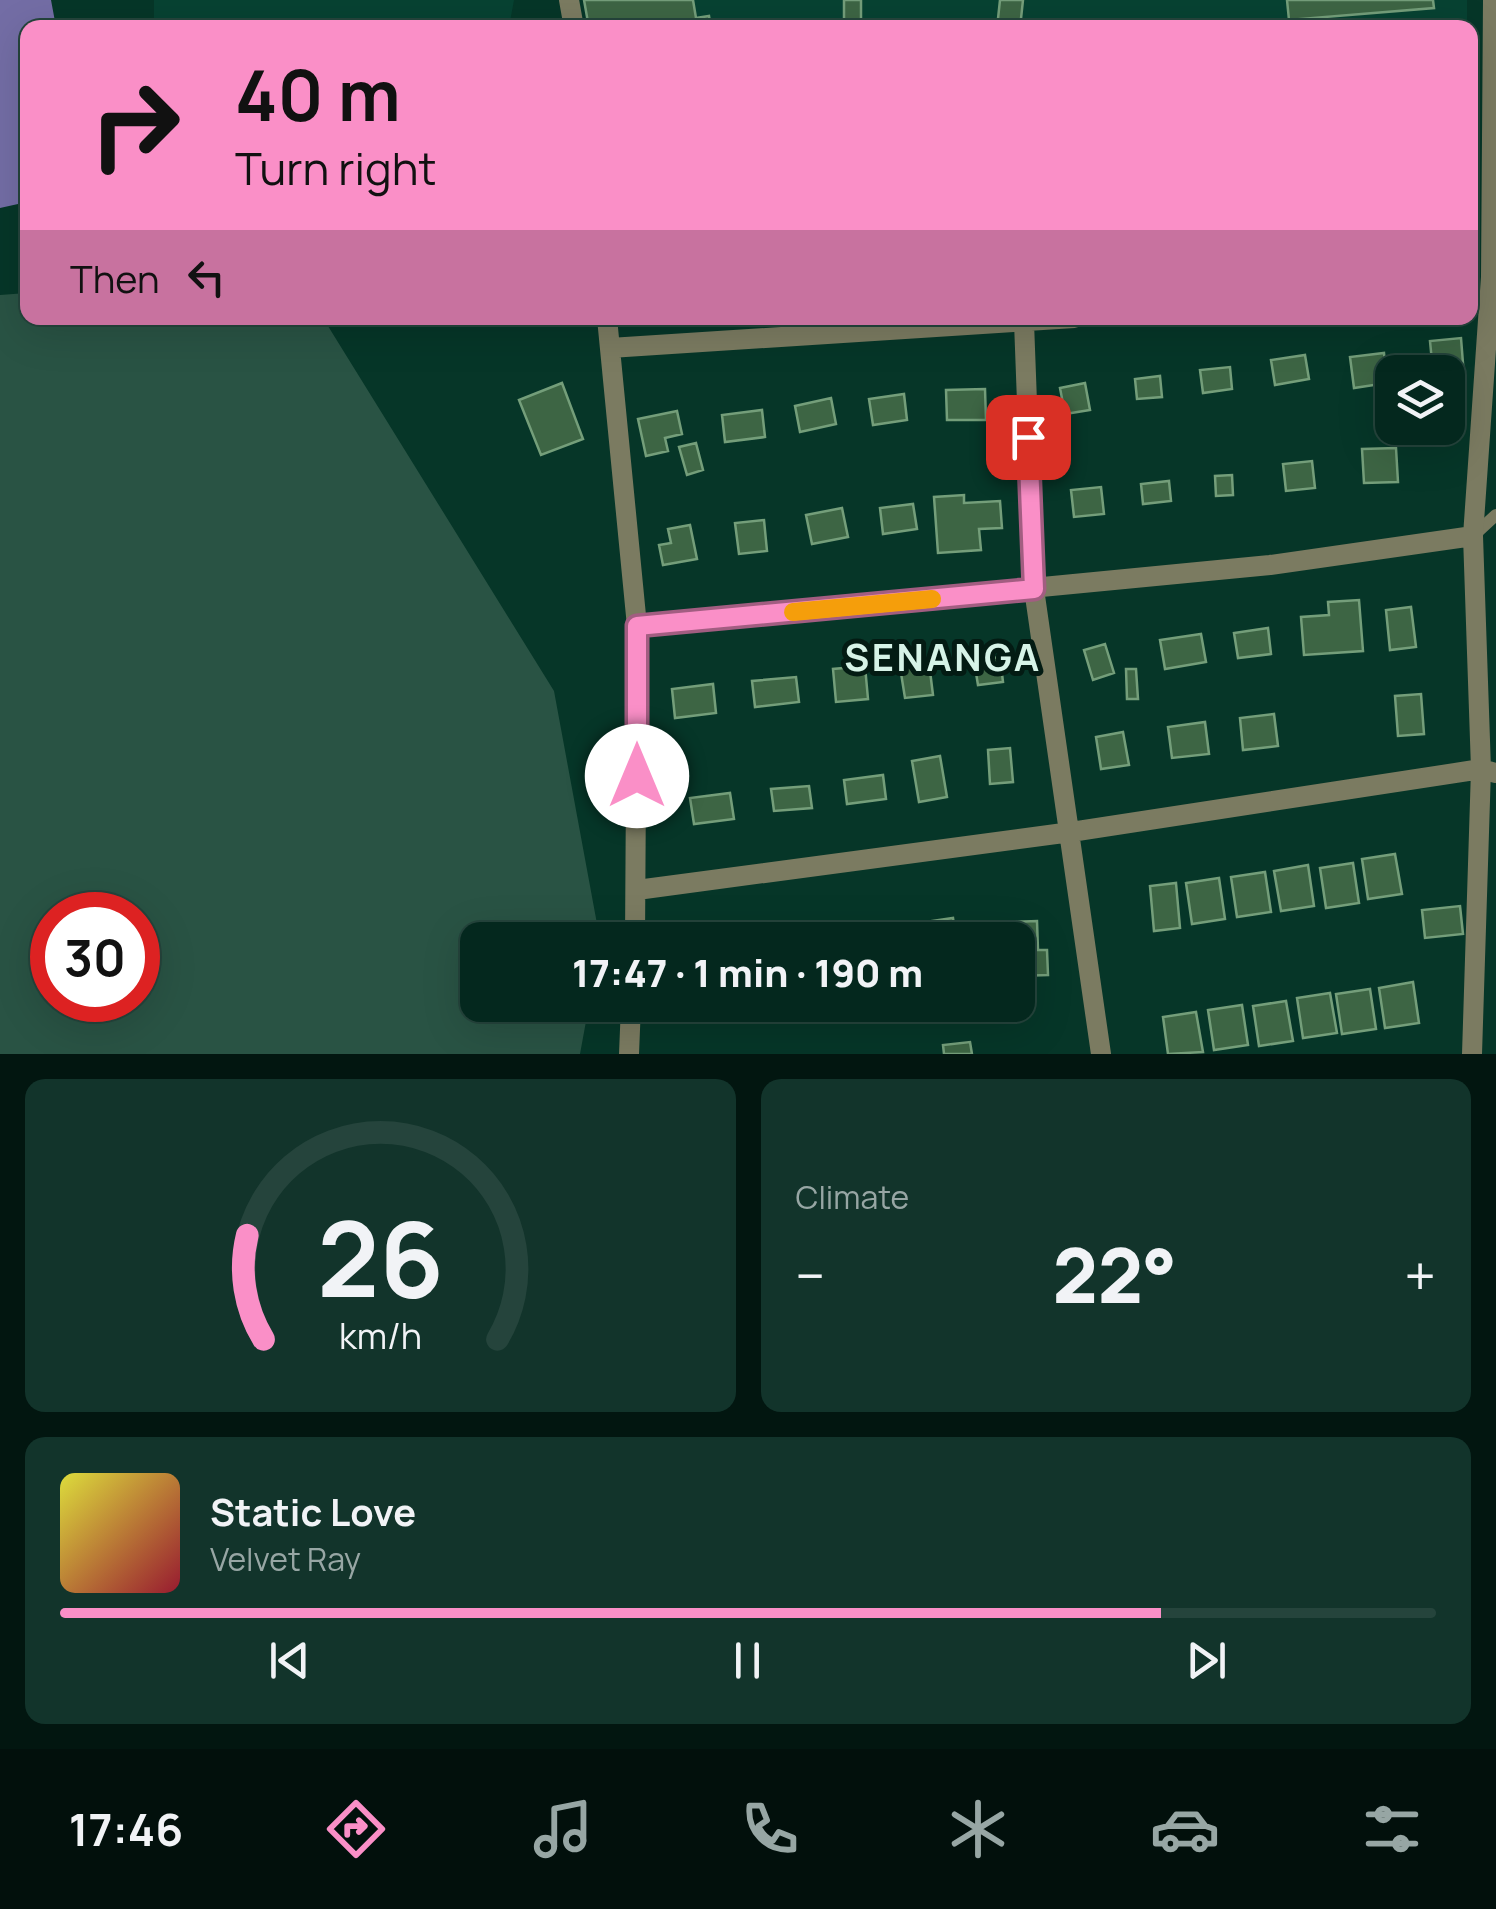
<!DOCTYPE html>
<meta charset="utf-8">
<style>
:root{--surface:#04281e;--page:#12342b;--text:#f1f3f6;--muted:#97a6a4;--line:#25443c;--accent:#fa8fc7}
body{margin:0;font-family:Manrope,sans-serif;background:var(--page);color:var(--text);height:100vh;display:flex;flex-direction:column;font-size:38px;white-space:nowrap}
*{box-sizing:border-box;margin:0}
p{font-size:32px;color:var(--muted)}
.icon{flex:none;width:55px;height:55px;fill:none;stroke:currentColor;stroke-width:2;stroke-linecap:round;stroke-linejoin:round}
.map{position:relative;height:1054px;overflow:hidden}
.sheet{display:flex;flex-direction:column;gap:25px;padding:25px;background:#021610;flex:1}
.sheet>*{flex:none}
.hud{position:absolute;left:20px;top:20px;width:1458px;height:305px;border-radius:20px;box-shadow:0 10px 40px #0002,0 0 0 2px var(--line);background:#fa8fc7;color:#111;overflow:hidden}
.controls{position:absolute;left:1375px;top:355px;display:grid;gap:20px}
.controls a{display:grid;place-items:center;width:90px;height:90px;border-radius:20px;background:var(--surface);box-shadow:0 10px 40px #0002,0 0 0 2px var(--line);font-size:50px}
.speed{position:absolute;left:30px;top:892px;display:flex;gap:20px;font-size:50px;font-weight:700;text-align:center}
.speed>*{display:grid;place-content:center;width:130px;height:130px;border-radius:50%;background:var(--surface);box-shadow:0 10px 40px #0002,0 0 0 2px var(--line);line-height:1}
.speed .limit{border:15px solid #d22;background:#fff;color:#111}
.pin{position:absolute;display:grid;place-items:center;width:85px;height:85px;color:#fff;margin:-42px;border-radius:20px;box-shadow:0 5px 15px #0006}
.me{position:absolute;width:110px;margin:-55px;rotate:0deg;stroke-linejoin:round;filter:drop-shadow(0 0 8px #0008)}
.turn{display:flex;align-items:center;gap:35px;height:210px;padding:0 50px;font-size:45px}
.turn .icon{width:130px;height:130px;stroke-width:2.5}
.turn b{display:block;font-size:70px;line-height:85px}
.then{display:flex;align-items:center;height:95px;padding:0 50px;background:#0003;gap:20px;font-size:38px}
.big{font-size:75px;font-weight:800;line-height:1.1}
.sheet .card{flex:1;display:flex;flex-direction:column;justify-content:center;gap:15px;min-width:0;padding:0 35px;border-radius:20px;background:var(--page)}
.sheet .dial{align-items:center;gap:0}
.dial svg{height:260px;overflow:visible;fill:none;stroke:var(--line);stroke-width:7;stroke-linecap:round;text-anchor:middle}
.dial text{fill:var(--text);stroke:none}
.song{display:flex;align-items:center;gap:30px}
.cover{width:120px;height:120px;border-radius:15px;background:linear-gradient(135deg,hsl(60 70% 55%),hsl(350 70% 35%))}
.played{height:10px;border-radius:5px;background:linear-gradient(90deg,var(--accent) 80%,var(--line) 80%)}
.keys{display:flex;justify-content:space-around;direction:ltr}
.heat{display:flex;justify-content:space-between;align-items:center;font-size:55px;direction:ltr}
.sheet .tiles{flex:1;display:grid;gap:25px;grid-template-columns:1fr 1fr}
.card:last-child{grid-column:span 2}
.trip{position:absolute;left:460px;top:922px;width:575px;height:100px;border-radius:20px;background:var(--surface);box-shadow:0 10px 40px #0002,0 0 0 2px var(--line);font-weight:800;line-height:100px;text-align:center}
.tab-bar{display:flex;height:160px;justify-content:space-around;align-items:center;background:#02100c;color:var(--muted)}
.tab-bar .icon{width:70px;height:70px}
.tab-bar .current{color:var(--accent)}
.tab-bar b{font-size:45px;color:var(--text)}
.map>svg:first-child{display:block}
.built{fill:#074232}
.green{fill:#295344;fill-rule:evenodd}
.water{fill:#736da5}
.building{fill:#3d6544;stroke:#749e7a;stroke-width:2.5}
.lines{fill:none;stroke-linecap:round;stroke-linejoin:round}
.lane{stroke:#7b7b61;stroke-width:12}
.street{stroke:#7b7b61;stroke-width:20}
.route-casing{stroke:#a25d81;stroke-width:25}
.route{stroke:#fa8fc7;stroke-width:18}
.slow{stroke:#f59e0b;stroke-width:18}
.labels{text-anchor:middle;dominant-baseline:central;stroke-width:10;stroke-linejoin:round;paint-order:stroke}
.district-label{font-size:38px;font-weight:bold;letter-spacing:2.5px;fill:#d6f3e7;stroke:#031b13}
</style>
<div class="map">
<svg width="1496" height="1054" viewBox="0 0 1496 1054">
<rect width="100%" height="100%" fill="#063628"/>
<!-- built -->
<path class="built" d="M154 0H514L509 27 154 28Z
M584 0H1467V27L589 28Z"/>
<!-- green -->
<path class="green" d="M27 293 28 318H323L554 691 600 940H478V1005H589L580 1054H0V295ZM52 915H138V1000H52Z"/>
<!-- water -->
<path class="water" d="M0 0H51L56 27 28 28 27 202 0 208Z"/>
<!-- building -->
<path class="building" d="M584 0H693L696 18 709 16 711 28H589Z
M844 0H861V28H844Z
M1000 0H1023L1020 28H997Z
M1287 0H1433L1434 8 1289 20Z
M1461 338 1465 389 1448 391V372H1433L1430 341Z
M1384 353 1387 383 1354 388 1350 357Z
M1305 355 1309 379 1275 385 1271 360Z
M1230 367 1232 389 1203 393 1200 370Z
M1160 376 1162 397 1137 399 1135 379Z
M562 383 583 439 541 455 519 400Z
M1085 383 1090 410 1065 414 1060 388Z
M985 389 986 420H947L946 390Z
M904 394 907 420 873 425 869 399Z
M831 398 836 424 800 432 795 406Z
M762 410 765 437 725 442 722 415Z
M677 411 682 434 665 438 668 451 646 456 638 419Z
M696 443 703 470 687 475 679 447Z
M1396 448 1398 482 1364 483 1362 449Z
M1312 461 1315 488 1286 491 1283 464Z
M1232 475 1233 495 1216 496 1215 476Z
M1169 481 1171 501 1143 504 1141 484Z
M1101 487 1104 514 1074 517 1071 490Z
M964 495V503L1000 501 1002 528 979 529 981 550 938 553 934 497Z
M913 504 917 529 883 534 880 508Z
M842 508 848 537 812 544 806 515Z
M764 520 767 551 739 554 735 523Z
M690 525 697 559 663 565 659 545 671 543 668 529Z
M1359 600 1363 651 1304 655 1301 617 1329 615 1328 602Z
M1411 607 1416 647 1390 650 1386 610Z
M1268 628 1271 654 1238 658 1234 633Z
M1201 634 1206 662 1165 669 1160 640Z
M1105 644 1114 673 1093 680 1084 650Z
M1000 657 1003 682 978 685 974 661Z
M929 663 933 695 905 698 900 667Z
M865 666 868 699 836 702 833 669Z
M1126 669H1136L1138 699H1127Z
M796 677 799 702 755 707 752 681Z
M713 684 716 713 675 718 672 689Z
M1421 694 1424 734 1398 736 1395 696Z
M1274 714 1278 746 1243 750 1240 718Z
M1205 722 1209 754 1172 758 1168 727Z
M1123 732 1129 765 1101 769 1096 737Z
M1010 748 1013 782 990 784 988 750Z
M940 756 947 797 919 802 912 761Z
M883 775 886 799 847 804 844 780Z
M809 786 812 808 774 811 771 789Z
M730 793 734 819 694 824 690 798Z
M1395 854 1402 894 1368 899 1362 859Z
M1353 863 1359 903 1326 908 1320 868Z
M1308 865 1314 906 1281 911 1274 871Z
M1265 872 1271 912 1237 917 1231 877Z
M1219 878 1225 919 1192 924 1186 883Z
M1176 883 1180 928 1154 931 1150 886Z
M1460 906 1463 934 1425 938 1422 910Z
M953 918 956 940H927L925 922Z
M1037 921 1038 950H1047L1048 975 1018 976V940H1006L1005 922Z
M895 927 897 940H854L853 933Z
M1413 982 1419 1023 1385 1028 1379 988Z
M1370 989 1376 1029 1342 1034 1336 994Z
M1330 993 1337 1033 1303 1038 1297 998Z
M1286 1001 1293 1041 1259 1046 1253 1006Z
M1242 1005 1248 1045 1214 1050 1208 1010Z
M1196 1012 1203 1052 1168 1054 1163 1017Z
M970 1042 972 1054H944L943 1045Z"/>
<g class="lines">
<!-- lane -->
<path class="lane" d="M1473 536 1496 515"/>
<!-- street -->
<path class="street" d="M569 0 574 28
M607 318 637 626 635 940
M1024 322 1034 589 1101 1054
M610 348 1074 318
M637 626 1270 565 1473 536
M637 890 1071 832 1481 769 1496 773
M629 1054 631 1005
M1472 1054 1481 769 1473 536 1491 277 1493 0"/>
</g>
<g class="lines">
<!-- route casing -->
<g class="route-casing">
<path id="route" d="M637 776V626L1034 589 1028 437"/>
</g>
<!-- route -->
<use href="#route" class="route"/>
<!-- slow -->
<path class="slow" d="M793 612 932 599"/>
</g>
<g class="labels">
<!-- district labels -->
<g class="district-label">
<text x="943" y="656">SENANGA</text>
</g>
</g>
</svg>
<div class="controls">
<a><svg class="icon" aria-label="layers" viewBox="0 0 24 24"><path d="M12 4l9 5-9 5-9-5zM3 14l9 5 9-5"/></svg></a>
</div>
<div class="speed"><div class="limit">30</div></div>
<div class="pin" style="left:1028px;top:437px;background:#d93025"><svg class="icon" aria-label="arrive" viewBox="0 0 24 24"><path d="M6 21V4h12l-3 4 3 4H6"/></svg></div>
<svg class="me" style="left:637px;top:776px" viewBox="-20 -20 40 40"><circle r="19" fill="#fff"/><path d="M0-13L10 11 0 6-10 11z" fill="#fa8fc7"/></svg>
<div class="trip">17:47 · 1 min · 190 m</div>
<div class="hud">
<div class="turn"><svg class="icon" aria-label="right" viewBox="0 0 24 24"><path d="M7 20v-9h11M14 6l5 5-5 5"/></svg><div><b>40 m</b>Turn right</div></div>
<div class="then">Then<svg class="icon" aria-label="left" viewBox="0 0 24 24"><path d="M17 20v-9H6M10 6l-5 5 5 5"/></svg></div>
</div>
</div>
<section class="sheet">
<div class="tiles">
<div class="card dial"><svg viewBox="0 0 100 80">
<path d="M14 69A42 42 0 1 1 86 69"/>
<path d="M14 69A42 42 0 0 1 9 37" stroke="#fa8fc7"/>
<text x="50" y="56" font-size="32" font-weight="700">26</text>
<text x="50" y="72" font-size="11">km/h</text>
</svg></div>
<div class="card"><p>Climate</p>
<div class="heat"><a>−</a><b class="big">22°</b><a>+</a></div>
</div>
<div class="card">
<div class="song"><i class="cover"></i><div><b>Static Love</b><p>Velvet Ray</p></div></div>
<div class="played"></div>
<div class="keys"><svg class="icon" aria-label="previous" viewBox="0 0 24 24"><path d="M18 5L8 12l10 7zM5 5v14"/></svg><svg class="icon" aria-label="pause" viewBox="0 0 24 24"><path d="M8 5v14M16 5v14"/></svg><svg class="icon" aria-label="next" viewBox="0 0 24 24"><path d="M6 5l10 7-10 7zM19 5v14"/></svg></div>
</div>
</div>
</section>
<nav class="tab-bar">
<b>17:46</b>
<svg class="icon current" aria-label="directions" viewBox="0 0 24 24"><path d="M12 3l9 9-9 9-9-9zM9 14v-3h6M13 9l2 2-2 2"/></svg>
<svg class="icon" aria-label="music" viewBox="0 0 24 24"><path d="M9 18V5l10-2v13"/><circle cx="6" cy="18" r="3"/><circle cx="16" cy="16" r="3"/></svg>
<svg class="icon" aria-label="phone" viewBox="0 0 24 24"><path d="M5 4h4l2 5-3 2q2 4 5 5l2-3 5 2v4C11 20 4 13 5 4z"/></svg>
<svg class="icon" aria-label="climate" viewBox="0 0 24 24"><path d="M12 3v18M4 7l16 10M4 17L20 7"/></svg>
<svg class="icon" aria-label="car" viewBox="0 0 24 24"><path d="M5 17H2v-5l4-1 3-4h7l3 4 3 1v5h-3M9 17h6M6 11h13"/><circle cx="7" cy="17" r="2"/><circle cx="17" cy="17" r="2"/></svg>
<svg class="icon" aria-label="filters" viewBox="0 0 24 24"><path d="M4 7h16M4 17h16"/><circle cx="9" cy="7" r="2"/><circle cx="15" cy="17" r="2"/></svg>
</nav>
